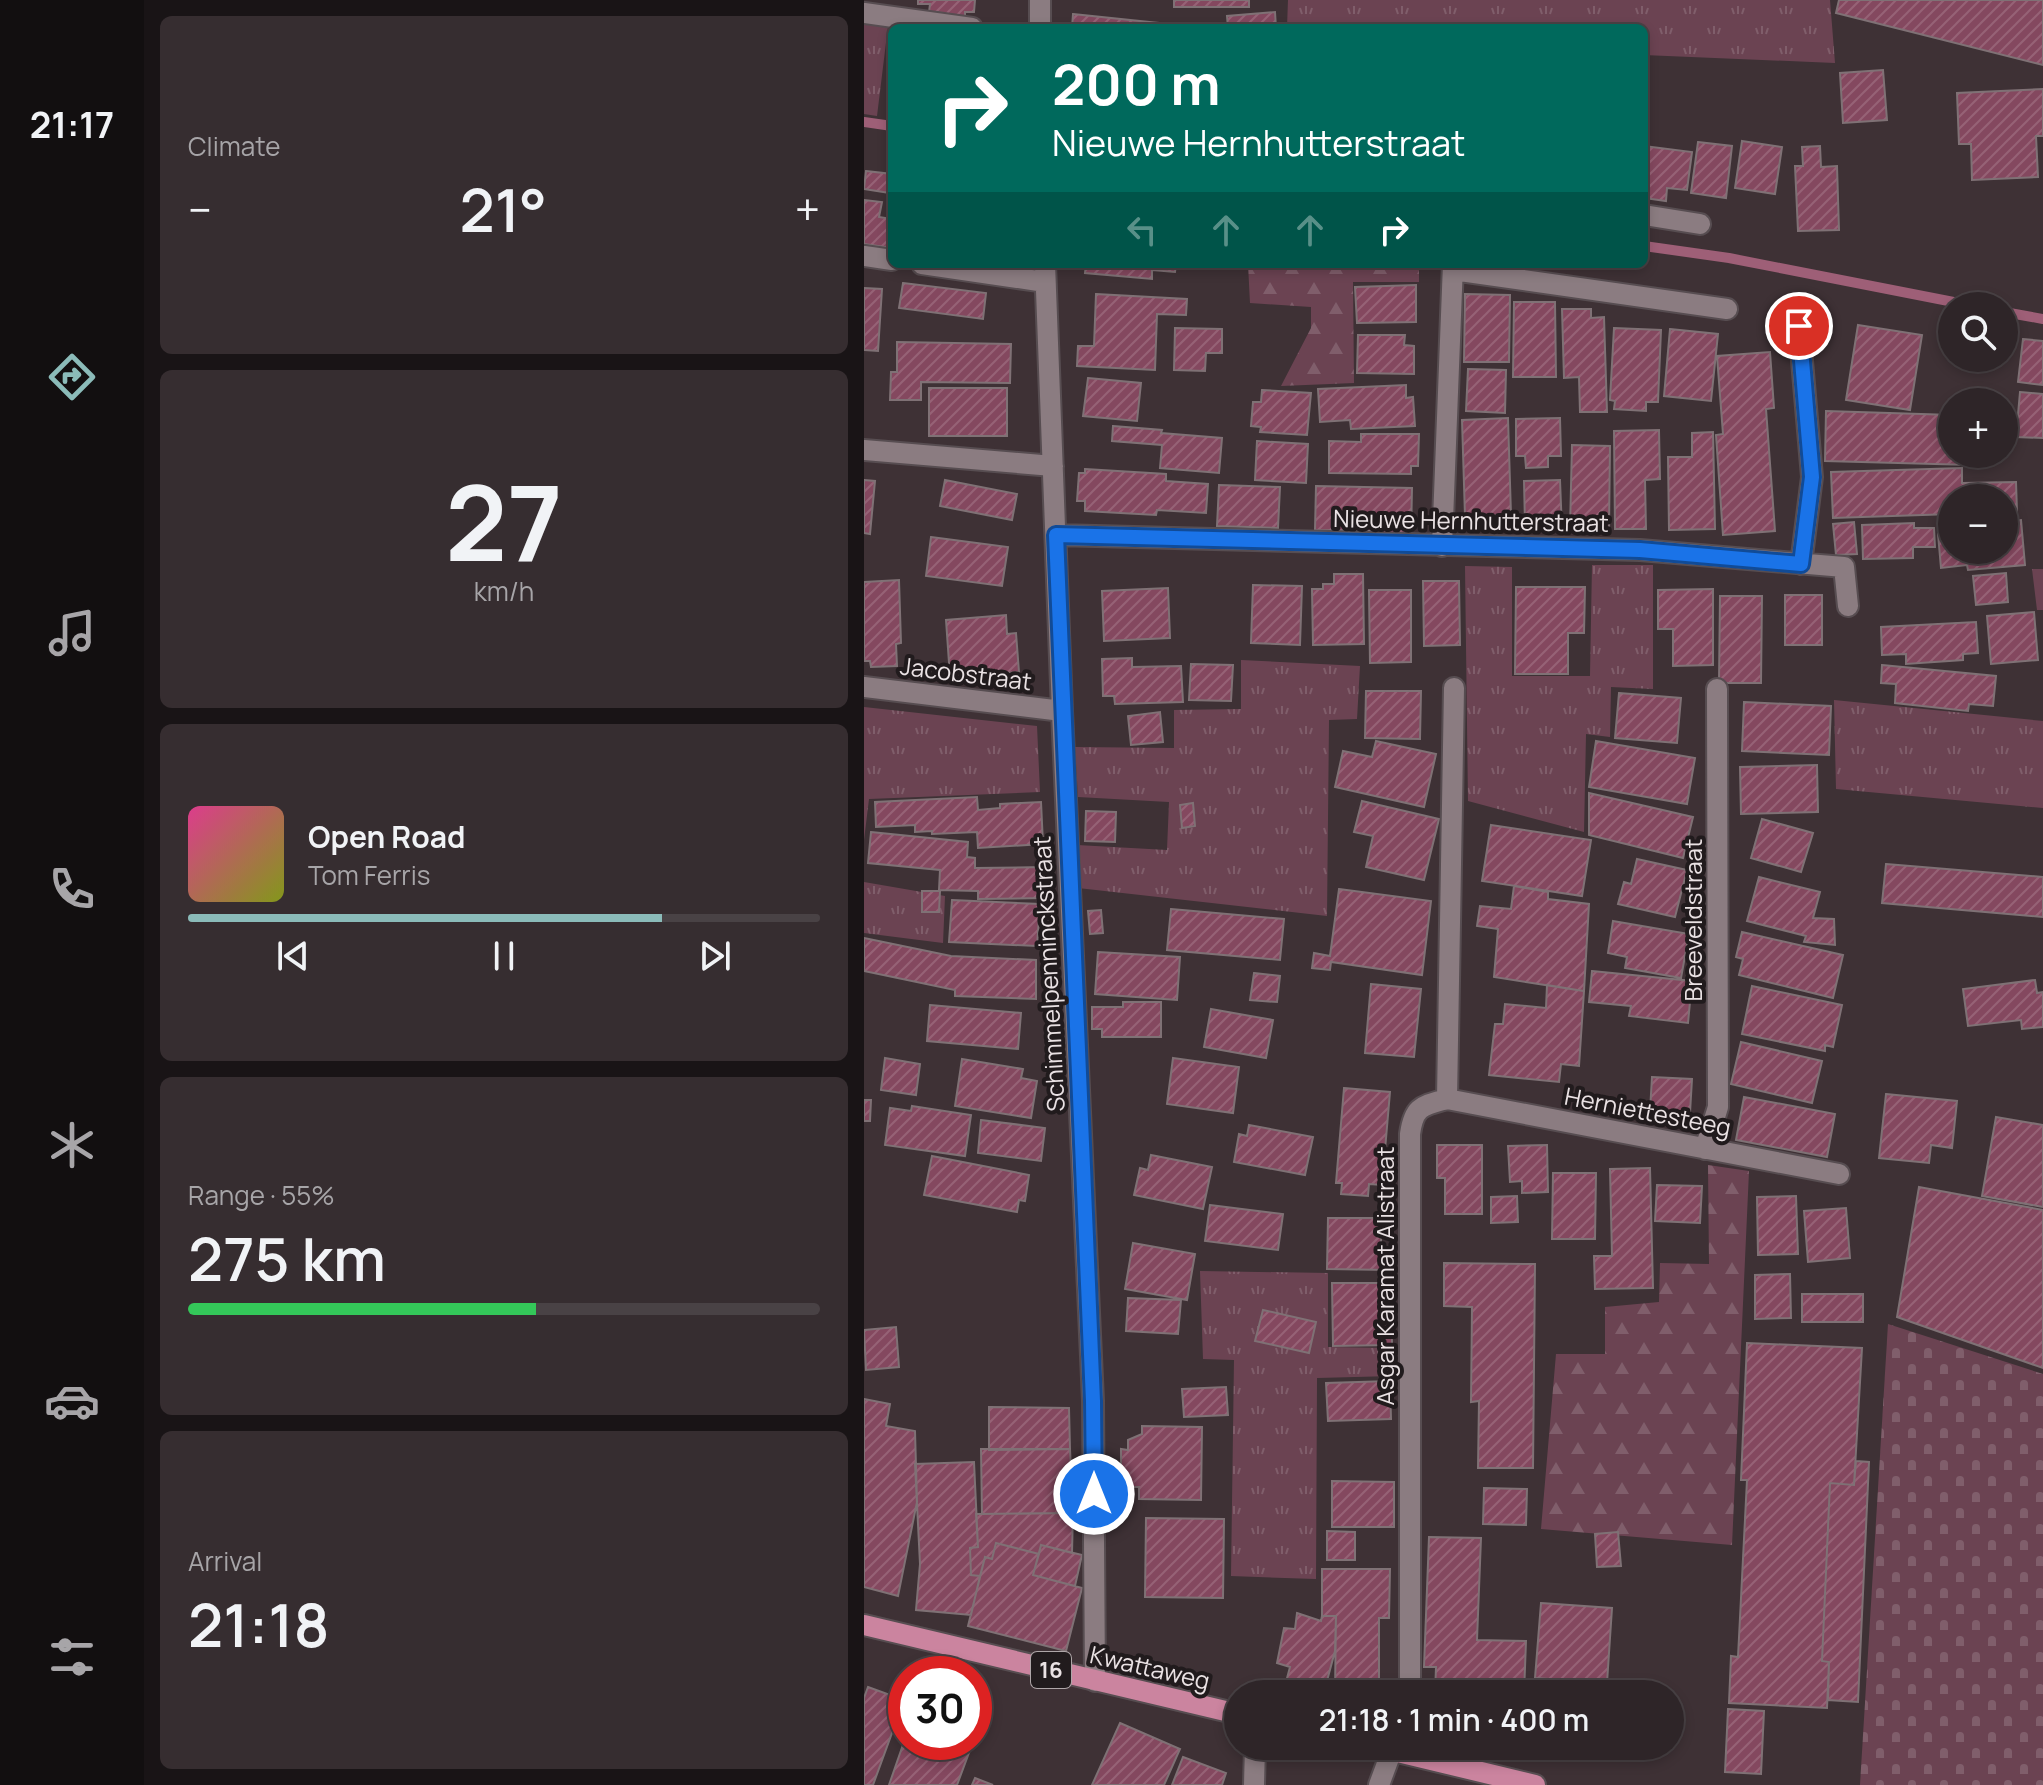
<!DOCTYPE html>
<meta charset="utf-8">
<style>
:root{--surface:#2e2528;--page:#362d30;--text:#f1f3f6;--muted:#a7a5a8;--line:#494245;--accent:#8bbbb9}
body{margin:0;font-family:Manrope,sans-serif;background:var(--page);color:var(--text);height:100vh;display:flex;flex-direction:column;font-size:30px;white-space:nowrap}
*{box-sizing:border-box;margin:0}
p{font-size:26px;color:var(--muted)}
.icon{flex:none;width:44px;height:44px;fill:none;stroke:currentColor;stroke-width:2;stroke-linecap:round;stroke-linejoin:round}
.map{position:relative;flex:1;overflow:hidden}
.panel{display:flex;flex-direction:column;gap:16px;padding:16px;background:#191416;width:720px}
.panel>*{flex:none}
.hud{position:absolute;left:24px;top:24px;width:760px;height:244px;border-radius:12px;box-shadow:0 4px 12px #0003,0 0 0 2px var(--line);background:#00695c;color:#fff;overflow:hidden}
.controls{position:absolute;left:1074px;top:292px;display:grid;gap:16px}
.controls a{display:grid;place-items:center;width:80px;height:80px;border-radius:50%;background:var(--surface);box-shadow:0 4px 12px #0003,0 0 0 2px var(--line);font-size:40px}
.speed{position:absolute;left:24px;top:1656px;display:flex;gap:16px;font-size:40px;font-weight:700;text-align:center}
.speed>*{display:grid;place-content:center;width:104px;height:104px;border-radius:50%;background:var(--surface);box-shadow:0 4px 12px #0003,0 0 0 2px var(--line);line-height:1}
.speed .limit{border:12px solid #d22;background:#fff;color:#111}
.pin{position:absolute;display:grid;place-items:center;width:68px;height:68px;color:#fff;margin:-34px;border:4px solid #fff;border-radius:50%;box-shadow:0 2px 8px #0007}
.me{position:absolute;width:88px;margin:-44px;rotate:0deg;stroke-linejoin:round;filter:drop-shadow(0 0 6px #0008)}
.turn{display:flex;align-items:center;gap:28px;height:168px;padding:0 32px;font-size:36px}
.turn .icon{width:104px;height:104px;stroke-width:2.5}
.turn b{display:block;font-size:56px;line-height:68px}
.lanes{display:flex;align-items:center;height:76px;padding:0 32px;background:#0003;justify-content:center;gap:40px;direction:ltr}
.lanes .off{opacity:.35}
.big{font-size:60px;font-weight:600;line-height:1.1}
.panel .widget{flex:1;display:flex;flex-direction:column;justify-content:center;gap:12px;min-width:0;padding:0 28px;border-radius:12px;background:var(--page)}
.panel .dial{align-items:center;gap:0}
.dial b{font-size:104px;line-height:1}
.song{display:flex;align-items:center;gap:24px}
.cover{width:96px;height:96px;border-radius:12px;background:linear-gradient(135deg,hsl(330 70% 55%),hsl(70 70% 35%))}
.played{height:8px;border-radius:4px;background:linear-gradient(90deg,var(--accent) 75%,var(--line) 75%)}
.keys{display:flex;justify-content:space-around;direction:ltr}
.heat{display:flex;justify-content:space-between;align-items:center;font-size:44px;direction:ltr}
.charge{height:12px;border-radius:6px;background:linear-gradient(90deg,#34c759 55%,var(--line) 0)}
.trip{position:absolute;left:360px;top:1680px;width:460px;height:80px;border-radius:40px;background:var(--surface);box-shadow:0 4px 12px #0003,0 0 0 2px var(--line);font-weight:600;line-height:80px;text-align:center}
main{display:flex;flex:1;min-height:0}
.tab-bar{display:flex;flex-direction:column;width:144px;justify-content:space-around;align-items:center;background:#120f10;color:var(--muted)}
.tab-bar .icon{width:56px;height:56px}
.tab-bar .current{color:var(--accent)}
.tab-bar b{font-size:36px;color:var(--text)}
.map>svg:first-child{display:block}
.grass{fill:url(#grass-tufts)}
.forest{fill:url(#forest-firs)}
.cemetery{fill:url(#cemetery-stones)}
.lines{fill:none;stroke-linecap:round;stroke-linejoin:round}
.stream{stroke:#9e5f77;stroke-width:10}
.building{fill:url(#building-hatch);stroke:#7f7175;stroke-width:2}
.minor-casing{stroke:#574d51;stroke-width:24}
.major-casing{stroke:#574d51;stroke-width:24}
.minor{stroke:#8b7c81;stroke-width:20}
.major{stroke:#cb849f;stroke-width:20}
.route-casing{stroke:#114b97;stroke-width:20}
.route{stroke:#1a73e8;stroke-width:14}
.labels{text-anchor:middle;dominant-baseline:central;stroke-width:8;stroke-linejoin:round;paint-order:stroke}
.shield{fill:#211b1d;stroke:#aea6a8;stroke-width:2}
.shield-label{font-size:22px;font-weight:bold;fill:#eae2e4}
.street-label{font-size:24px;fill:#eae2e4;stroke:#211b1d}
</style>
<main>
<nav class="tab-bar">
<b>21:17</b>
<svg class="icon current" aria-label="directions" viewBox="0 0 24 24"><path d="M12 3l9 9-9 9-9-9zM9 14v-3h6M13 9l2 2-2 2"/></svg>
<svg class="icon" aria-label="music" viewBox="0 0 24 24"><path d="M9 18V5l10-2v13"/><circle cx="6" cy="18" r="3"/><circle cx="16" cy="16" r="3"/></svg>
<svg class="icon" aria-label="phone" viewBox="0 0 24 24"><path d="M5 4h4l2 5-3 2q2 4 5 5l2-3 5 2v4C11 20 4 13 5 4z"/></svg>
<svg class="icon" aria-label="climate" viewBox="0 0 24 24"><path d="M12 3v18M4 7l16 10M4 17L20 7"/></svg>
<svg class="icon" aria-label="car" viewBox="0 0 24 24"><path d="M5 17H2v-5l4-1 3-4h7l3 4 3 1v5h-3M9 17h6M6 11h13"/><circle cx="7" cy="17" r="2"/><circle cx="17" cy="17" r="2"/></svg>
<svg class="icon" aria-label="filters" viewBox="0 0 24 24"><path d="M4 7h16M4 17h16"/><circle cx="9" cy="7" r="2"/><circle cx="15" cy="17" r="2"/></svg>
</nav>
<section class="panel">
<div class="widget"><p>Climate</p>
<div class="heat"><a>−</a><b class="big">21°</b><a>+</a></div>
</div>
<div class="widget dial"><b>27</b><p>km/h</p></div>
<div class="widget">
<div class="song"><i class="cover"></i><div><b>Open Road</b><p>Tom Ferris</p></div></div>
<div class="played"></div>
<div class="keys"><svg class="icon" aria-label="previous" viewBox="0 0 24 24"><path d="M18 5L8 12l10 7zM5 5v14"/></svg><svg class="icon" aria-label="pause" viewBox="0 0 24 24"><path d="M8 5v14M16 5v14"/></svg><svg class="icon" aria-label="next" viewBox="0 0 24 24"><path d="M6 5l10 7-10 7zM19 5v14"/></svg></div>
</div>
<div class="widget"><p>Range · 55%</p><b class="big">275 km</b><div class="charge"></div></div>
<div class="widget"><p>Arrival</p><b class="big">21:18</b></div>
</section>
<div class="map">
<svg width="1179" height="1785" viewBox="0 0 1179 1785">
<defs>
<pattern id="grass-tufts" width="24" height="20" patternUnits="userSpaceOnUse" patternTransform="scale(2)"><rect width="24" height="20" fill="#6b4352"/><path d="M3 7l-1-3M5 7V3M7 7l1-3M15 17l-1-3M17 17v-4M19 17l1-3" fill="none" stroke="#805e6b"/></pattern>
<pattern id="forest-firs" width="22" height="20" patternUnits="userSpaceOnUse" patternTransform="scale(2)"><rect width="22" height="20" fill="#6b4352"/><path d="M5 1l3.5 6h-7zM16 11l3.5 6h-7z" fill="#805e6b"/></pattern>
<pattern id="cemetery-stones" width="16" height="16" patternUnits="userSpaceOnUse" patternTransform="scale(2)"><rect width="16" height="16" fill="#6b4352"/><path d="M2 7V4a2 2 0 0 1 4 0v3zM10 15v-3a2 2 0 0 1 4 0v3z" fill="#805e6b"/></pattern>
<pattern id="building-hatch" width="6" height="6" patternUnits="userSpaceOnUse" patternTransform="scale(2)"><rect width="6" height="6" fill="#84485f"/><path d="M-1 1l2-2M0 6l6-6M5 7l2-2" fill="none" stroke="#966276"/></pattern>
</defs>
<rect width="100%" height="100%" fill="#3e3135"/>
<!-- grass -->
<path class="grass" d="M424 0H966L971 63 780 55V28H423Z
M0 23 24 26 13 116 0 114Z
M728 565H789V689L747 687 746 737 722 734 720 832 604 801 601 566 648 567V676H726Z
M1168 569H1179V610H1173Z
M377 660 496 666 493 719 465 720 463 916 214 888 213 845 303 850 305 802 214 797 211 747 310 748V710L377 709Z
M970 700 1179 721V808L972 789Z
M0 707 173 726 176 792 5 799 0 840Z
M0 882 81 896 79 943 0 933Z
M336 1271 464 1273V1347L528 1348V1376L453 1378 452 1579 367 1576 370 1360 339 1359Z"/>
<!-- forest -->
<path class="forest" d="M384 264H555V282H489L490 383 417 386 447 328V307L386 303Z
M844 1165 885 1171 868 1545 677 1529 692 1354H741V1307L795 1302 796 1263 845 1264Z"/>
<!-- cemetery -->
<path class="cemetery" d="M1024 1324 1179 1374V1785H996Z"/>
<g class="lines">
<!-- stream -->
<path class="stream" d="M0 122 28 126
M780 246 865 258 1110 306
M1140 312 1179 319"/>
</g>
<!-- building -->
<path class="building" d="M54 0H111L110 12H101V19L78 18 79 13 65 12 66 4H54Z
M310 0H385V7H310Z
M975 0H1179V65L972 13Z
M411 12 412 28H364L363 16Z
M209 14 304 24V28H208Z
M1019 70 1023 120 979 123 976 73Z
M780 75H783L784 94H780Z
M1179 89V136H1172L1174 177 1108 180 1107 144H1095L1093 93Z
M878 141 918 147 911 194 871 188Z
M834 142 868 146 862 198 827 193Z
M780 146 828 152 823 190 803 188 802 201 780 198Z
M956 146 957 167 973 166 975 230 934 231 931 166H939L938 147Z
M2 171 28 174 26 193 0 189Z
M0 200 18 202 15 217 28 219V248L0 244Z
M222 264H312L311 272 288 270V279L221 273Z
M39 283 122 293 119 319 35 308Z
M552 285V322L493 323 491 287Z
M0 288 18 289 14 351 0 350Z
M232 294 323 299 322 315 293 314 291 370 213 366 214 346H230Z
M601 294 646 295 645 362H600Z
M650 302H691L692 377H649Z
M698 309H727V318L740 317 743 412H716L715 377 700 378Z
M994 325 1058 335 1046 410 982 400Z
M311 328 358 329V353H342L341 371 310 370Z
M750 328 797 330 794 402H782V411L750 409 751 401 746 400Z
M806 329 854 334 847 401 800 396Z
M494 335H541L540 345 550 346V374L493 373Z
M1159 339 1179 341V385L1154 382Z
M33 342 147 344 146 383 57 382V400H26L27 372H33Z
M906 352 910 408 902 409 911 531 859 535 852 435 859 434 853 356Z
M604 369 642 370 641 413 602 411Z
M224 378 277 383 273 421 219 416Z
M542 385V398L549 397 551 426 487 429 486 420 456 422 454 389Z
M65 388H143V436H65Z
M398 390 447 393 443 435 396 432 397 427 387 426 389 402H397Z
M1156 392 1179 394V438L1152 437Z
M962 411 1088 415V454H1108L1107 465 961 461Z
M644 418 647 515 601 516 598 420Z
M696 418 697 456H684V467L662 468 661 456H652V419Z
M249 426 298 430 297 433 358 438 355 473 296 468 298 445 248 441Z
M795 430 796 479 781 480 782 529H751L750 431Z
M849 432 851 529 805 530 804 457H828V433Z
M497 434H555L554 466H547V474L465 473V441L497 442Z
M393 441 444 444 442 483 391 480Z
M708 445 746 446 745 529 706 528Z
M1098 468V483L1152 482 1153 512H1140V498H1088V514L969 518 967 472Z
M221 469 302 474V481L344 484 342 513 293 510 292 515 221 511V501H213L215 473H221Z
M0 480 11 481 6 534 0 533Z
M81 480 153 494 148 520 76 506Z
M696 480 698 531 679 532V524H661L660 481Z
M355 485 416 487 414 528 353 526Z
M452 486 548 488 547 536H518V531L451 530Z
M1157 520 1161 565 1104 570 1103 565 1077 568 1074 534 1088 533V550H1140V522Z
M990 522 993 554 972 555 969 524Z
M1050 523V528H1070L1071 547H1049V558L999 559 998 525Z
M67 537 144 547 138 586 62 576Z
M1142 573 1144 602 1112 605 1109 576Z
M470 574H499L500 644 449 645 448 589H459V584H470Z
M35 580 37 643 32 644 33 666 7 667 6 661H0V582Z
M559 581H595L596 645 560 646Z
M389 585 438 586 436 645 387 643Z
M652 587H721L720 633H704V674H651Z
M304 588 306 638 240 641 238 591Z
M849 589V665L809 666V629H794V590Z
M505 590H547V662L506 663Z
M921 595H958V645H921Z
M856 596H898L897 683H855Z
M1170 612 1174 660 1127 664 1123 616Z
M142 615 143 634 152 633 155 672 86 677 82 620Z
M1112 622 1114 653 1099 654V660L1042 664V654L1018 655 1017 627Z
M268 658V667L317 666 319 702 251 704 250 696H239L238 659Z
M327 664 369 665 367 701 325 700Z
M1018 665 1132 676 1129 706 1105 704 1104 711 1031 703 1032 684 1017 683Z
M502 691H557L556 739 501 738Z
M755 693 817 698 813 743 751 738Z
M880 702 967 706 965 755 878 751Z
M296 712 299 742 267 745 264 716Z
M512 741 572 754 560 807 471 787 479 751 508 757Z
M732 741 831 758 823 804 725 787Z
M953 765 954 812 877 814 876 767Z
M725 793 829 817 819 858 725 835Z
M113 797 114 810 136 808V804L177 802 179 844 114 848 113 832 68 834V831L51 832V825L12 827 11 802Z
M498 801 575 819 560 880 502 867 509 836 490 832Z
M329 803 331 826 318 828 316 805Z
M222 811 252 812 251 842 221 841Z
M898 819 949 833 937 872 887 858Z
M627 825 727 840 718 896 618 881Z
M7 832 104 842 103 857 111 858V868L180 867 181 898 114 899V891L75 890 76 870 4 863Z
M773 859 823 870 811 917 754 904 760 882 767 884Z
M1022 864 1179 877V917L1018 903Z
M895 877 956 892 949 918 970 919 971 945 940 942 942 936 883 921Z
M650 886 684 892V899L725 904 720 991 630 977 634 929 613 926 616 906 647 909Z
M475 889 567 901 558 975 467 962 466 970 448 968 450 953 466 956Z
M58 891H76L75 912H58Z
M88 900 176 904 173 946 85 942Z
M307 909 420 919 416 960 303 950Z
M237 910 239 933 226 934 224 911Z
M749 921 825 934 817 978 761 968 763 957 744 953Z
M878 932 979 955 969 998 875 975 879 959 872 957Z
M0 938 87 956 172 960V999L91 996V990L0 971Z
M234 952 316 957 313 1000 231 994Z
M728 971 828 981 824 1023 765 1016 767 1006 725 1002Z
M390 973 416 976 413 1002 386 1000Z
M1171 980 1173 993 1179 992V1027L1158 1029 1157 1020 1104 1026 1099 989Z
M507 984 557 989 550 1057 501 1053Z
M683 985 720 991 715 1066 697 1064 695 1082 625 1075 631 1024H639L641 1004 682 1008Z
M888 986 978 1005 969 1047 961 1045V1051L878 1034Z
M259 1002H297V1037H238V1029H228V1007H259Z
M66 1005 157 1013 154 1049 63 1041Z
M347 1009 409 1020 402 1058 340 1047Z
M877 1042 958 1061 948 1103 867 1084Z
M21 1058 56 1064 52 1095 17 1090Z
M309 1058 375 1067 369 1113 303 1104Z
M98 1059 159 1069 157 1078 173 1081 167 1118 91 1106Z
M788 1077 828 1079 826 1113 786 1111Z
M480 1088 526 1092 518 1185 505 1184 504 1196 477 1194 478 1183H472Z
M1022 1094 1093 1101 1088 1148 1067 1145 1065 1163 1015 1158Z
M880 1097 971 1114 963 1157 872 1140Z
M0 1100H7L6 1121H0Z
M48 1106 107 1115 101 1156 21 1145 26 1108 47 1111Z
M1132 1117 1179 1125V1207L1118 1196Z
M117 1120 181 1128 177 1161 114 1153Z
M385 1125 449 1137 441 1175 370 1162 375 1134 383 1136Z
M573 1145H618V1214H581V1178H573Z
M683 1145 684 1192 658 1193V1181L646 1182 644 1146Z
M287 1155 348 1167 339 1209 270 1195 276 1168 284 1170Z
M68 1156 165 1175 161 1201 155 1200 153 1212 60 1195Z
M786 1168 789 1288 731 1289 730 1256H748L746 1169Z
M689 1173H732L731 1239H688Z
M793 1185 838 1186 836 1223 791 1221Z
M1055 1187 1179 1210V1368L1033 1317Z
M653 1196 654 1222 627 1223V1197Z
M932 1196 934 1254 894 1255 893 1197Z
M346 1205 419 1214 414 1250 341 1241Z
M982 1208 986 1258 944 1262 940 1211Z
M464 1218H517V1246H525V1270L463 1269Z
M269 1243 331 1254 323 1300 261 1289Z
M580 1263 671 1264 669 1468H614L615 1401 607 1402 608 1307 580 1306Z
M926 1274 927 1318 891 1319V1275Z
M468 1283H527L528 1345 469 1346Z
M938 1294H999V1322H938Z
M264 1298 317 1300 314 1334 262 1331Z
M399 1310 452 1322 445 1353 391 1341Z
M32 1327 35 1367 2 1370 0 1330Z
M883 1343 998 1348 990 1485 966 1483 958 1661 965 1662 963 1708 865 1703 867 1656 874 1657 883 1480H877Z
M526 1381 527 1419 464 1421 462 1383Z
M362 1387 364 1415 320 1417 318 1389Z
M0 1399 26 1404 22 1426 51 1431 53 1502 34 1596 0 1587Z
M125 1407 205 1408 206 1449 125 1450Z
M278 1426 338 1427 337 1500 275 1499V1487H257V1449L264 1450V1440L278 1434Z
M117 1449H206L209 1513 118 1514Z
M992 1461 1005 1462 994 1702 964 1700 965 1662 958 1661 966 1483 990 1485Z
M110 1462 114 1547 106 1548 107 1575 116 1576 107 1615 52 1610 56 1564 51 1464Z
M468 1481 530 1482V1527H468Z
M620 1488 663 1489 662 1525 619 1524Z
M209 1513 208 1553 177 1545 175 1554 132 1543 128 1559 121 1557 116 1576 107 1575 106 1548 114 1547 112 1514Z
M282 1518 360 1519 359 1598 281 1597Z
M463 1531 491 1532V1560H463Z
M754 1532 757 1566 733 1567 731 1534Z
M565 1537 617 1538 613 1640 662 1641 660 1694H571L572 1667H560Z
M132 1543 175 1554 169 1575 218 1588 202 1651 104 1626 121 1557 128 1559Z
M177 1545 218 1555 211 1586 169 1575Z
M458 1569H526L525 1618H515V1692H471L472 1616H458Z
M677 1603 748 1608 743 1683 671 1678Z
M433 1613 457 1621 458 1616H472L471 1651 460 1692 422 1682 426 1667 413 1663 420 1628 431 1629Z
M4 1687 40 1700 9 1785H0V1698Z
M110 1709 120 1712 110 1739Z
M864 1709 900 1711 897 1774 861 1772Z
M256 1723 316 1749 300 1785H228Z
M42 1736V1742H109L93 1785H25Z
M763 1746H795V1754L763 1751Z
M319 1757 362 1773 358 1785H308Z
M111 1778 129 1785H108Z"/>
<g class="lines">
<!-- minor casing -->
<g class="minor-casing">
<path id="minor" d="M176 0V28
M0 13 108 28
M780 215 836 224
M0 256 28 260
M58 264 181 282
M181 264 198 711 229 1401 231 1681
M589 270 863 309
M935 326 948 477 937 564
M0 450 189 466
M192 535 776 550 980 567 984 606
M578 546 589 264
M0 687 198 711
M583 1099 975 1174
M841 1149 854 1107 853 689
M546 1694V1134C550 1106 558 1106 583 1099L590 688
M390 1785 391 1746
M515 1785 528 1750"/>
</g>
<!-- major casing -->
<g class="major-casing">
<path id="major" d="M0 1625 374 1714
M509 1746 671 1785"/>
</g>
<!-- minor -->
<use href="#minor" class="minor"/>
<!-- major -->
<use href="#major" class="major"/>
</g>
<g class="lines">
<!-- route casing -->
<g class="route-casing">
<path id="route" d="M230 1494 229 1401 192 535 776 550 937 564 948 477 935 326"/>
</g>
<!-- route -->
<use href="#route" class="route"/>
</g>
<g class="labels">
<!-- shield labels -->
<rect class="shield" x="167" y="1652" width="40" height="36" rx="6"/>
<g class="shield-label">
<text x="187" y="1670">16</text>
</g>
<!-- street labels -->
<g class="street-label">
<text transform="translate(607 520) rotate(1)">Nieuwe Hernhutterstraat</text>
<text transform="translate(102 673) rotate(7)">Jacobstraat</text>
<text transform="translate(828 920) rotate(-90)">Breeveldstraat</text>
<text transform="translate(184 974) rotate(-93)">Schimmelpenninckstraat</text>
<text transform="translate(784 1111) rotate(11)">Herniettesteeg</text>
<text transform="translate(520 1276) rotate(-90)">Asgar Karamat Alistraat</text>
<text transform="translate(286 1667) rotate(13)">Kwattaweg</text>
</g>
</g>
</svg>
<div class="controls">
<a><svg class="icon" aria-label="search" viewBox="0 0 24 24"><circle cx="10" cy="10" r="6"/><path d="M15 15l6 6"/></svg></a>
<a>+</a>
<a>−</a>
</div>
<div class="speed"><div class="limit">30</div></div>
<div class="pin" style="left:935px;top:326px;background:#d93025"><svg class="icon" aria-label="arrive" viewBox="0 0 24 24"><path d="M6 21V4h12l-3 4 3 4H6"/></svg></div>
<svg class="me" style="left:230px;top:1494px" viewBox="-20 -20 40 40"><circle r="17" fill="#1a73e8" stroke="#fff" stroke-width="3"/><path d="M0-11L8 9 0 5-8 9z" fill="#fff"/></svg>
<div class="trip">21:18 · 1 min · 400 m</div>
<div class="hud">
<div class="turn"><svg class="icon" aria-label="right" viewBox="0 0 24 24"><path d="M7 20v-9h11M14 6l5 5-5 5"/></svg><div><b>200 m</b>Nieuwe Hernhutterstraat</div></div>
<div class="lanes"><svg class="icon off" aria-label="left" viewBox="0 0 24 24"><path d="M17 20v-9H6M10 6l-5 5 5 5"/></svg><svg class="icon off" aria-label="ahead" viewBox="0 0 24 24"><path d="M12 20V5M6 11l6-6 6 6"/></svg><svg class="icon off" aria-label="ahead" viewBox="0 0 24 24"><path d="M12 20V5M6 11l6-6 6 6"/></svg><svg class="icon" aria-label="right" viewBox="0 0 24 24"><path d="M7 20v-9h11M14 6l5 5-5 5"/></svg></div>
</div>
</div>
</main>
